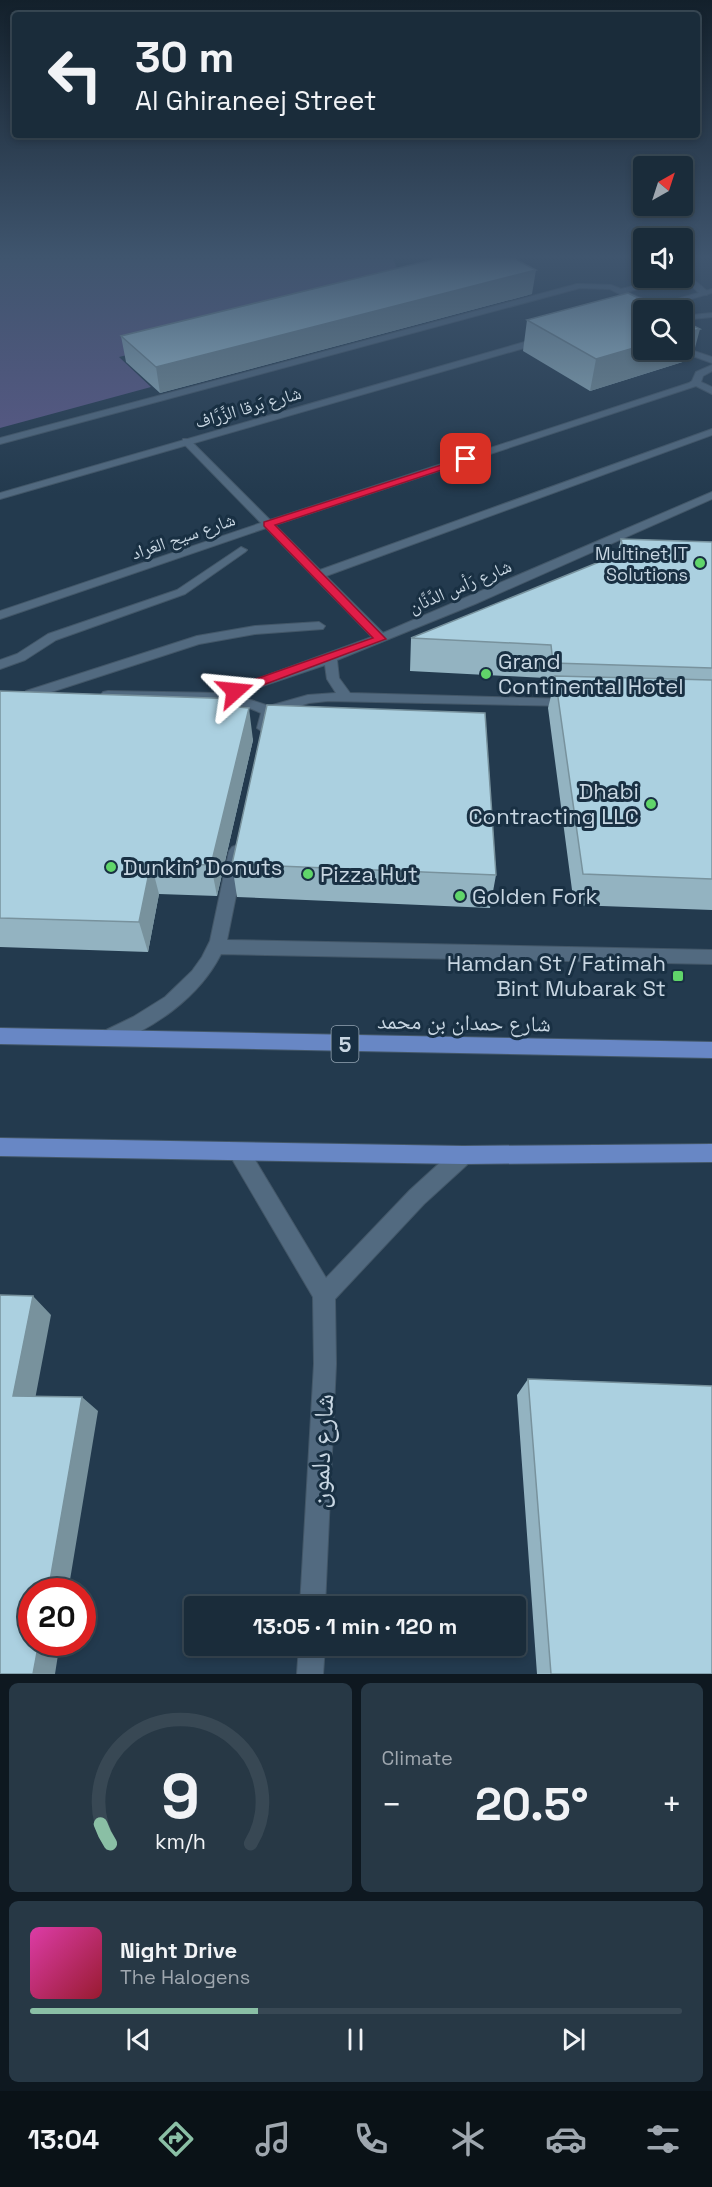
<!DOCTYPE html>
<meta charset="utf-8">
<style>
:root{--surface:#1a2c3a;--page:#273845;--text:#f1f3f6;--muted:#9fa7af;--line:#384854;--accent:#8abfa5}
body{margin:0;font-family:"Space Grotesk","Noto Naskh Arabic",sans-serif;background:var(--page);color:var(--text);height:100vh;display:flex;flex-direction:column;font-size:22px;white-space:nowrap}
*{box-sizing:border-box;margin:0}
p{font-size:20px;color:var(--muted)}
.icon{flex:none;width:33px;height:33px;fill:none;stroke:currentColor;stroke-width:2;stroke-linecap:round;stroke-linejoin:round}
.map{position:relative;height:1674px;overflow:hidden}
.side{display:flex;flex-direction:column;gap:9px;padding:9px;background:#0e1820;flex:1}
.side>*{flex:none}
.top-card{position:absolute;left:12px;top:12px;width:688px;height:126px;border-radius:6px;box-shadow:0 3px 9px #0003,0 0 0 2px var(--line);background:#1a2c3a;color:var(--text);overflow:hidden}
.needle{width:39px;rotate:39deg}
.tools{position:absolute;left:633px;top:156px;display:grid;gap:12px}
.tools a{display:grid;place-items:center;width:60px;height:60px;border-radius:6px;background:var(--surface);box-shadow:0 3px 9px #0003,0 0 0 2px var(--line);font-size:30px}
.speed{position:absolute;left:18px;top:1578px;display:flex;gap:12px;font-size:30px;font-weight:700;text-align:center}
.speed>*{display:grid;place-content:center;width:78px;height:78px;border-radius:50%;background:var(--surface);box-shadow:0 3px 9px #0003,0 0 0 2px var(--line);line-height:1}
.speed .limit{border:9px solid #d22;background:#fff;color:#111}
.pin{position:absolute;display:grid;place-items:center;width:51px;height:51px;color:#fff;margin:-26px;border-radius:12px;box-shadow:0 3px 9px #0006}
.me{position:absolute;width:66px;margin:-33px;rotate:72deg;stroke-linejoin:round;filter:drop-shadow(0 0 4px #0008)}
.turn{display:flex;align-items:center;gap:21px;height:126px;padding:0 24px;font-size:27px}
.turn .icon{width:78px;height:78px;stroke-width:2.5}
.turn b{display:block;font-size:42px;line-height:51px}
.big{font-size:45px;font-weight:700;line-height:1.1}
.side .card{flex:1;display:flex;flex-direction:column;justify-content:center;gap:9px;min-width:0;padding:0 21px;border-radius:9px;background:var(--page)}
.side .dial{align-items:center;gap:0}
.dial svg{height:156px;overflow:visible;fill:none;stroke:var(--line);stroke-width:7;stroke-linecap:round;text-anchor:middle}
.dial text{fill:var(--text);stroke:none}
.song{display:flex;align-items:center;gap:18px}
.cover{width:72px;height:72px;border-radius:9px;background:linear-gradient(135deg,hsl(320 70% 55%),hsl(350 70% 35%))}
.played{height:6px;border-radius:3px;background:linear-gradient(90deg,var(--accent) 35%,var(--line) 35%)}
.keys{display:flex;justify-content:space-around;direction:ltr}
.heat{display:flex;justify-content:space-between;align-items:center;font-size:33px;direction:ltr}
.side .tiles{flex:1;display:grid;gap:9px;grid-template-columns:1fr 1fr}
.card:last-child{grid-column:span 2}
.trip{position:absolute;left:184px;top:1596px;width:342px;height:60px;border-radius:6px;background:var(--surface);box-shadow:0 3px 9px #0003,0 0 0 2px var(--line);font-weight:700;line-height:60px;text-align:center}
.tab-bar{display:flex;height:96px;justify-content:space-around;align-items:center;background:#0a1217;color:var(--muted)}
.tab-bar .icon{width:42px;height:42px}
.tab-bar .active{color:var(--accent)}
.tab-bar b{font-size:27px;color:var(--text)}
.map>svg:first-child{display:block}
.green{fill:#5c5989}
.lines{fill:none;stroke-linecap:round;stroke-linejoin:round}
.lane-casing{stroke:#435768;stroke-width:2}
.street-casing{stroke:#435768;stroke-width:2}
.primary-casing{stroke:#435768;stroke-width:2}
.lane{fill:#526a80;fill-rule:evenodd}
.street{fill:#526a80;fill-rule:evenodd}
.primary{fill:#6887c5;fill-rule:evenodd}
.wall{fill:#93b3c1}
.shaded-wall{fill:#78929d}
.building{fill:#abd0e0;stroke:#78929d;stroke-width:1.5}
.route{fill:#e11d48;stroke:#92132f;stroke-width:1.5}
.poi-dot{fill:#60d56a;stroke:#193043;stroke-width:2}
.labels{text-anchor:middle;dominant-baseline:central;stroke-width:6;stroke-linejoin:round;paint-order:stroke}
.far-street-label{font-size:18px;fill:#c8d6e2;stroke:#193043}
.far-poi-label{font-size:18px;fill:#c8d6e2;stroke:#193043;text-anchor:end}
.shield{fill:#193043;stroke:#94a4b2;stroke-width:1.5}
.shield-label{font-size:21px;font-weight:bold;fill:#c8d6e2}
.poi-label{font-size:22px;fill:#c8d6e2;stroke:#193043;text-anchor:start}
.street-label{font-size:22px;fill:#c8d6e2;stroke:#193043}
.near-street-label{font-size:27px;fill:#c8d6e2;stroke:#193043}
</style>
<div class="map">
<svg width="712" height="1674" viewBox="0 0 712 1674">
<rect width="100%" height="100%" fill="#233a4e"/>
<!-- green -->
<path class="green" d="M0 259H393L404 285 119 357 151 387 0 428Z"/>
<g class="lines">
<!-- lane casing -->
<g class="lane-casing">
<path id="lane" d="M682 264 694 280 707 291V295H701C691 285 682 279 682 264Z
M667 278H678L627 292 645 300V304H639L610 289 580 288 0 444V438L577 284 611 285 621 289Z
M712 313V317L682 320V316Z
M682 347 712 357V363L679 351 682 350Z
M712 365V371L703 376 701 382 712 387V394L696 386 275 525 320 570 712 429V435L326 576 383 633 712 492V499L475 604 337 660 339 678 350 693 568 699 573 700 575 703 573 706 328 701 309 703 274 714 271 728 264 733 257 728 261 713 247 707 212 700 103 698 101 695 103 692 108 691 219 693 372 637 266 528 0 619V611L261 523 183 443V439H189L270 520 689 383 692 381 696 372ZM325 665 327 679 336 693 308 695 269 706 236 695Z
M241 547 247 550 245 552 185 594 56 640 25 660 0 669V660L17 654 48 634 177 590Z
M319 622 325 626 323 629 255 634 199 644 36 697 31 698 24 694 26 691 197 636 255 626Z
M237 845 242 847 245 851 227 940 712 950V964L221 954C199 998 153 1029 108 1046L102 1044 99 1038 102 1032 133 1017 165 997 192 971 202 957 210 941 229 851 232 847Z"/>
</g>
<!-- street casing -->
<g class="street-casing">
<path id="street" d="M712 289V293L644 312 640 310Z
M542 337 546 340 545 342 0 499V493Z
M239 1143 246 1145 326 1278 410 1190 456 1148 463 1146 470 1148 473 1155 470 1162 424 1204 335 1299 336 1364 325 1606H300L314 1364 313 1297 232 1159 229 1152 232 1145Z
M299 1646H325L323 1674H297Z"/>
</g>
<!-- primary casing -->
<g class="primary-casing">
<path id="primary" d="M0 1028 712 1042V1058L0 1044Z
M0 1138 463 1146 712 1144V1162L463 1164 0 1156Z"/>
</g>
<!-- lane -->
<use href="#lane" class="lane"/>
<!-- street -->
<use href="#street" class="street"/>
<!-- primary -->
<use href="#primary" class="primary"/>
</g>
<!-- wall -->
<path class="wall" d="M532 294 160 393 126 362 121 336Z
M527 320 692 359 590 391 523 351Z
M621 539 712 542V910L574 905 548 708 551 696H547L545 678 410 671 411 638 617 555Z
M0 691 241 707 253 740 217 896 159 894 148 952 0 947Z
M232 864 496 875 490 908 237 897Z
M528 1379 712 1674H537L517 1395Z"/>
<!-- shaded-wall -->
<path class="shaded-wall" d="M536 270 532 294 160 393 156 367Z
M700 329 692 359 590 391 596 359 644 345V350H682V334Z
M240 699 244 728 249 708 253 740 217 896 211 865Z
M151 863 159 894 148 952 139 922Z
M33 1296 51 1315 33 1410 13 1396Z
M82 1397 98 1411 68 1592H48Z
M39 1642H60L55 1674H33Z"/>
<!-- building -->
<path class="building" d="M435 259H515L536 270 156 367 121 336Z
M628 293 663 310H644V345L596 359 527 320Z
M682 320 700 329 682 334Z
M621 539 712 542V668L553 663 551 645 411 638 624 552Z
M555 676 712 680V879L583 874Z
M0 691 240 699 239 707 249 708 211 865 151 863 139 922 0 918Z
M267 705 485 713 496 875 232 864Z
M0 1295 33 1296 13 1396 82 1397 48 1592H32V1642H39L33 1674H0Z
M528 1379 712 1386V1674H551Z"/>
<!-- sky -->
<linearGradient id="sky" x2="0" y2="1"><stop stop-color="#13202b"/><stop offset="0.52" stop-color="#3f556e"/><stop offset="1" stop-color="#3f556e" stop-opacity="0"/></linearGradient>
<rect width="712" height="494" fill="url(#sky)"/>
<!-- route -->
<path class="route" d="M466 457 470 459 469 461 275 525 386 639 239 694H230V688L373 638 264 526V522Z"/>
<!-- markers -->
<g class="poi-dot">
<circle cx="700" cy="563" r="6"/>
<circle cx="486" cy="674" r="6"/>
<circle cx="651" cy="804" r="6"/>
<circle cx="111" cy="867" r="6"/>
<circle cx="308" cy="874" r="6"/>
<circle cx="460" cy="896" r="6"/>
<rect x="672" y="970" width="12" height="12" rx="3"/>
</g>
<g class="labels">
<!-- far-street labels -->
<g class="far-street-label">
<text transform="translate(248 407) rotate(-16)">شارع بَرقا الزَّرَّاف</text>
<text transform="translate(183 536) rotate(-19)">شارع سيح العَراد</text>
<text transform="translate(460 586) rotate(-23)">شارع رَأس الدَّنَّان</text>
</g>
<!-- far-poi labels -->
<g class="far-poi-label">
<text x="688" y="553">Multinet IT<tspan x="688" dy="21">Solutions</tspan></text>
</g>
<!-- shield labels -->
<rect class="shield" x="331.5" y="1026" width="27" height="36" rx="4.5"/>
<g class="shield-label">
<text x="345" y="1044">5</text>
</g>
<!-- poi labels -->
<g class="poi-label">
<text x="498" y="661">Grand<tspan x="498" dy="25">Continental Hotel</tspan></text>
<text x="639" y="791" text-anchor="end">Dhabi<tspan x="639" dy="25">Contracting LLC</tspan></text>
<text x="123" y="867">Dunkin' Donuts</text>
<text x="320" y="874">Pizza Hut</text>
<text x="472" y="896">Golden Fork</text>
<text x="666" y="963" text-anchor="end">Hamdan St / Fatimah<tspan x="666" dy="25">Bint Mubarak St</tspan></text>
</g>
<!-- street labels -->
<g class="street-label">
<text transform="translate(464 1022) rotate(1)">شارع حمدان بن محمد</text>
</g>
<!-- near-street labels -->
<g class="near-street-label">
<text transform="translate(321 1451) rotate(-87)">شارع دلمون</text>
</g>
</g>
</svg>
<div class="tools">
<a><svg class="needle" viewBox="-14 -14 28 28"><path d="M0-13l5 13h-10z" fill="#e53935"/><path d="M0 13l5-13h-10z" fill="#9fa7af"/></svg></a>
<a><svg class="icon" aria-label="sound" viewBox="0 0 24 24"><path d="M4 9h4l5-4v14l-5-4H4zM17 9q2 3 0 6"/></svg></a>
<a><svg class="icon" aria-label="search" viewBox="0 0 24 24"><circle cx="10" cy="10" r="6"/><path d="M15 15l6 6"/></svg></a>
</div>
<div class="speed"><div class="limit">20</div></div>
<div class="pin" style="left:466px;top:459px;background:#d93025"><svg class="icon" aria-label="arrive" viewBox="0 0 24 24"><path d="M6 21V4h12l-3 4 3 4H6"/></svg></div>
<svg class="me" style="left:235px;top:691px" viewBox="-20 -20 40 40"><path d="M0-17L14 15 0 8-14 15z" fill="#e11d48" stroke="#fff" stroke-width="4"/></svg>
<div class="trip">13:05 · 1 min · 120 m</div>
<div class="top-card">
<div class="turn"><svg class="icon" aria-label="left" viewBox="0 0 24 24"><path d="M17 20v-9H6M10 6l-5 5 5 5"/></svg><div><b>30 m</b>Al Ghiraneej Street</div></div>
</div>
</div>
<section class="side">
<div class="tiles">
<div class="card dial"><svg viewBox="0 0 100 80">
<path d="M14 69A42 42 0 1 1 86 69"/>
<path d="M14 69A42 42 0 0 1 9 59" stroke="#8abfa5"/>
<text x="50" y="56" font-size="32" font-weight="700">9</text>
<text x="50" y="72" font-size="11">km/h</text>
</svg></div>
<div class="card"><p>Climate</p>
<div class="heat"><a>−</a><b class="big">20.5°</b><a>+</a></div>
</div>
<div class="card">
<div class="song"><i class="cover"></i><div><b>Night Drive</b><p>The Halogens</p></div></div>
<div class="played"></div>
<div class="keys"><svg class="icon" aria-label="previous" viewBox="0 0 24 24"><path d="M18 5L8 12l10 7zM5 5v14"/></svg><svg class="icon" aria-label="pause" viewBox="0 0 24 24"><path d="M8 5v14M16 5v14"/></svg><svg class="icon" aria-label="next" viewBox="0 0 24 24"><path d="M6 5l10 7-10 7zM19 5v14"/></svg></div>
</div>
</div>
</section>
<nav class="tab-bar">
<b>13:04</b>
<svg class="icon active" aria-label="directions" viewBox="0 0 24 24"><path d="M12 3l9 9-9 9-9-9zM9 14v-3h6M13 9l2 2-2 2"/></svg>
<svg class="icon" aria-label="music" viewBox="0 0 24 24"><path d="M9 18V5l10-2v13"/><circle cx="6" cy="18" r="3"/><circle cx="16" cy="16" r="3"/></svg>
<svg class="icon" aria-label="phone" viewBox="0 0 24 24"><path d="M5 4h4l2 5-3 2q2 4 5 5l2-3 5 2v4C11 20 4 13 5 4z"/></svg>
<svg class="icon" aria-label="climate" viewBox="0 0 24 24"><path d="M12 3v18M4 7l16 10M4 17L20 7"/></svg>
<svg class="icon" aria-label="car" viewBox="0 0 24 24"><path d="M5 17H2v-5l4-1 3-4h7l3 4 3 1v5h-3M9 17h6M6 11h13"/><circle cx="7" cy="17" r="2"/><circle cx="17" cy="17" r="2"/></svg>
<svg class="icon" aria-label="filters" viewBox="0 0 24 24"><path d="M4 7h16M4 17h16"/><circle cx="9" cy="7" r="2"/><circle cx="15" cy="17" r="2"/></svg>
</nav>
